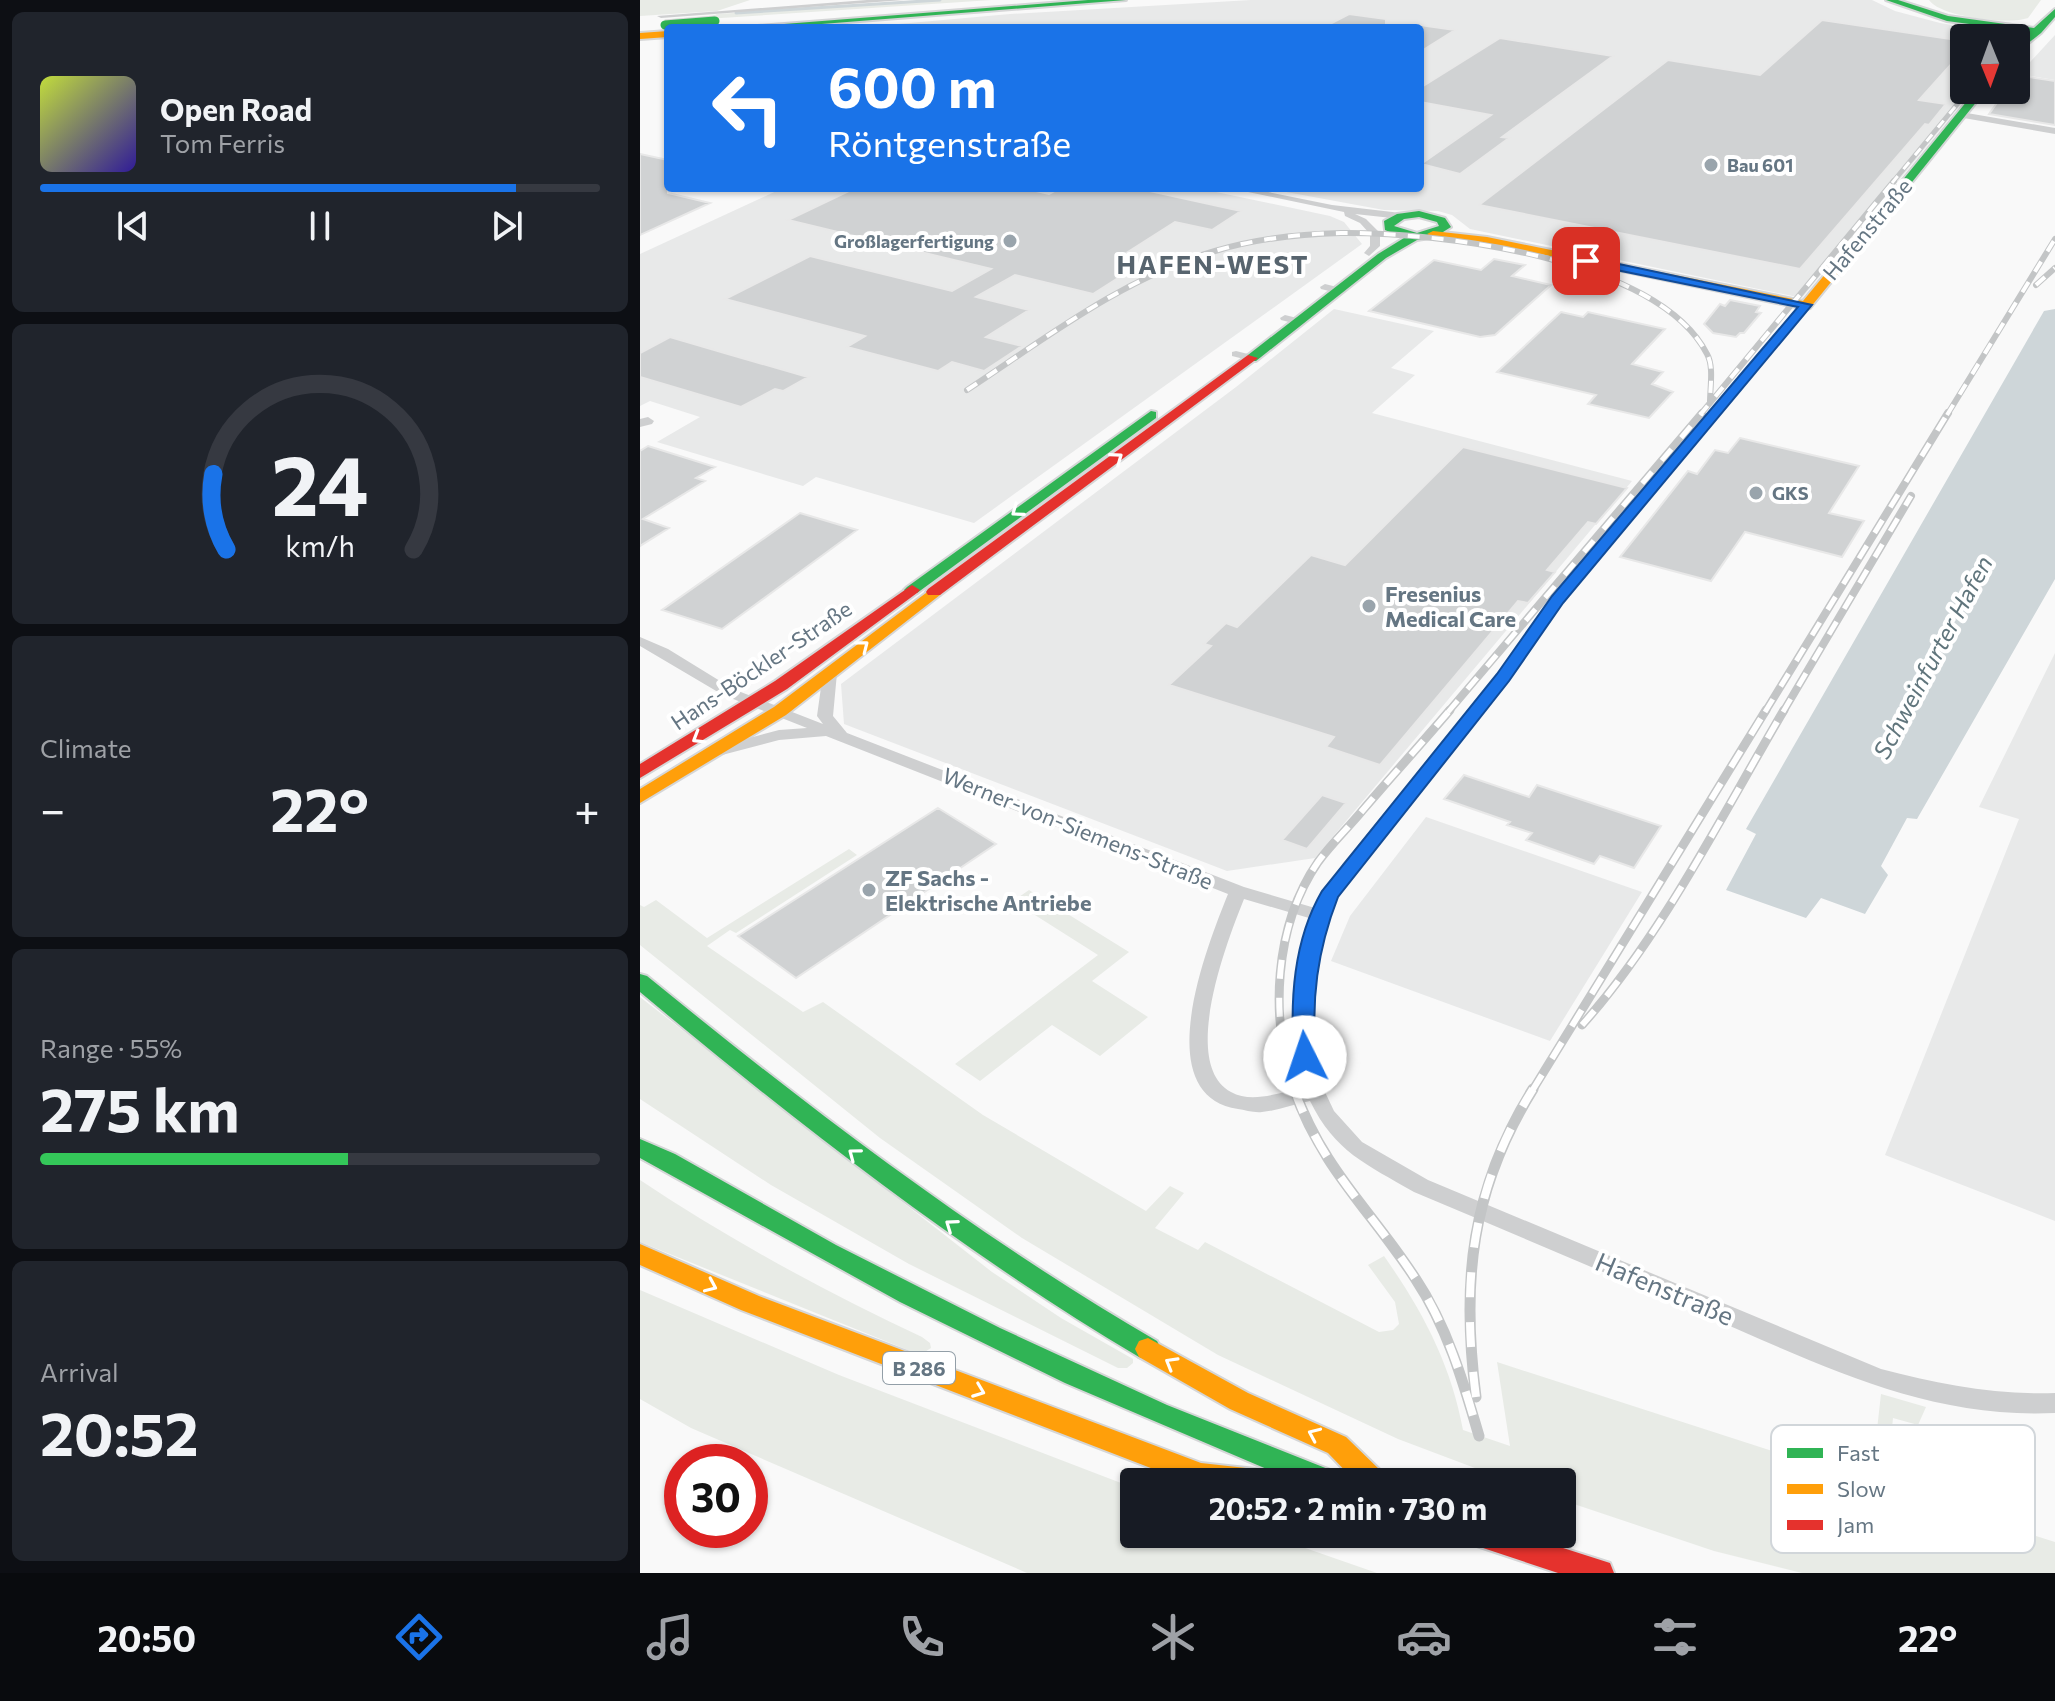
<!DOCTYPE html>
<meta charset="utf-8">
<style>
:root{--surface:#171b24;--page:#20242c;--text:#f1f3f6;--muted:#9ea1a6;--line:#363941;--accent:#1a73e8}
body{margin:0;font-family:Commissioner,sans-serif;background:var(--page);color:var(--text);height:100vh;display:flex;flex-direction:column;font-size:30px;white-space:nowrap}
*{box-sizing:border-box;margin:0}
p{font-size:26px;color:var(--muted)}
.icon{flex:none;width:44px;height:44px;fill:none;stroke:currentColor;stroke-width:2;stroke-linecap:round;stroke-linejoin:round}
.map{position:relative;flex:1;overflow:hidden}
.drawer{display:flex;flex-direction:column;gap:12px;padding:12px;background:#0d0f14;width:640px}
.drawer>*{flex:none}
.guide{position:absolute;left:24px;top:24px;width:760px;height:168px;border-radius:8px;box-shadow:0 2px 6px #0004;background:#1a73e8;color:#fff;overflow:hidden}
.needle{width:52px;rotate:179deg}
.fabs{position:absolute;left:1310px;top:24px;display:grid;gap:16px}
.fabs a{display:grid;place-items:center;width:80px;height:80px;border-radius:8px;background:var(--surface);box-shadow:0 2px 6px #0004;font-size:40px}
.speed{position:absolute;left:24px;top:1444px;display:flex;gap:16px;font-size:40px;font-weight:700;text-align:center}
.speed>*{display:grid;place-content:center;width:104px;height:104px;border-radius:50%;background:var(--surface);box-shadow:0 2px 6px #0004;line-height:1}
.speed .limit{border:12px solid #d22;background:#fff;color:#111}
.pin{position:absolute;display:grid;place-items:center;width:68px;height:68px;color:#fff;margin:-34px;border-radius:16px;box-shadow:0 4px 12px #0006}
.me{position:absolute;width:88px;margin:-44px;rotate:356deg;stroke-linejoin:round;filter:drop-shadow(0 0 6px #0008)}
.turn{display:flex;align-items:center;gap:28px;height:168px;padding:0 32px;font-size:36px}
.turn .icon{width:104px;height:104px;stroke-width:2.5}
.turn b{display:block;font-size:56px;line-height:68px}
.big{font-size:60px;font-weight:700;line-height:1.1}
.drawer .widget{flex:1;display:flex;flex-direction:column;justify-content:center;gap:12px;min-width:0;padding:0 28px;border-radius:12px;background:var(--page)}
.drawer .dial{align-items:center;gap:0}
.dial svg{height:208px;overflow:visible;fill:none;stroke:var(--line);stroke-width:7;stroke-linecap:round;text-anchor:middle}
.dial text{fill:var(--text);stroke:none}
.song{display:flex;align-items:center;gap:24px}
.cover{width:96px;height:96px;border-radius:12px;background:linear-gradient(135deg,hsl(70 70% 55%),hsl(250 70% 35%))}
.played{height:8px;border-radius:4px;background:linear-gradient(90deg,var(--accent) 85%,var(--line) 85%)}
.keys{display:flex;justify-content:space-around;direction:ltr}
.heat{display:flex;justify-content:space-between;align-items:center;font-size:44px;direction:ltr}
.charge{height:12px;border-radius:6px;background:linear-gradient(90deg,#34c759 55%,var(--line) 0)}
.trip{position:absolute;left:480px;top:1468px;width:456px;height:80px;border-radius:8px;background:var(--surface);box-shadow:0 2px 6px #0004;font-weight:700;line-height:80px;text-align:center}
.tab-bar{display:flex;height:128px;justify-content:space-around;align-items:center;background:#090b0e;color:var(--muted)}
.tab-bar .icon{width:56px;height:56px}
.tab-bar .on{color:var(--accent)}
.tab-bar b{font-size:36px;color:var(--text)}
main{display:flex;flex:1;min-height:0}
.map>svg:first-child{display:block}
.built{fill:#e8e9e9}
.green{fill:#e8ebe6}
.water{fill:#ced6d9}
.lines{fill:none;stroke-linecap:round;stroke-linejoin:round}
.stream{stroke:#ced6d9;stroke-width:3}
.building{fill:#d0d2d3;stroke:#e8e8e8;stroke-width:2}
.fast-casing{stroke:#d5d6d7;stroke-width:4}
.slow-casing{stroke:#d5d6d7;stroke-width:4}
.jam-casing{stroke:#d5d6d7;stroke-width:4}
.street{fill:#cecfd0;fill-rule:evenodd}
.fast{fill:#30b455;fill-rule:evenodd}
.slow{fill:#ff9f0a;fill-rule:evenodd}
.jam{fill:#e5322d;fill-rule:evenodd}
.rail-far4-casing{stroke:#c3c5c6;stroke-width:5}
.rail-far3-casing{stroke:#c3c5c6;stroke-width:6}
.rail-far2-casing{stroke:#c3c5c6;stroke-width:8}
.rail-far1-casing{stroke:#c3c5c6;stroke-width:9}
.rail-casing{stroke:#c3c5c6;stroke-width:11}
.rail-far4{stroke:#fff;stroke-width:3;stroke-dasharray:9;stroke-linecap:butt}
.rail-far3{stroke:#fff;stroke-width:4;stroke-dasharray:12;stroke-linecap:butt}
.rail-far2{stroke:#fff;stroke-width:5;stroke-dasharray:15;stroke-linecap:butt}
.rail-far1{stroke:#fff;stroke-width:6;stroke-dasharray:19;stroke-linecap:butt}
.rail{stroke:#fff;stroke-width:8;stroke-dasharray:25;stroke-linecap:butt}
.fast-bridge-casing{stroke:#d5d6d6;stroke-width:11;stroke-linecap:butt}
.fast-bridge{stroke:#30b455;stroke-width:9}
.oneway{stroke:#fff}
.route{fill:#1a73e8;stroke:#114b97;stroke-width:2}
.poi-dot{fill:#99a4ac;stroke:#fff;stroke-width:3}
.labels{text-anchor:middle;dominant-baseline:central;stroke-width:8;stroke-linejoin:round;paint-order:stroke}
.far-poi-label{font-size:18px;font-weight:bold;fill:#657683;stroke:#fff;text-anchor:start}
.shield{fill:#fff;stroke:#939fa8;stroke-width:2}
.shield-label{font-size:20px;font-weight:bold;fill:#657683}
.street-label{font-size:22px;fill:#657683;stroke:#fff}
.poi-label{font-size:22px;font-weight:bold;fill:#657683;stroke:#fff;text-anchor:start}
.water-label{font-size:24px;font-style:italic;fill:#60757c;stroke:#fff}
.far-district-label{font-size:26px;font-weight:bold;letter-spacing:2px;fill:#57646e;stroke:#fff}
.near-street-label{font-size:26px;fill:#657683;stroke:#fff}
.key{fill:#fff;stroke:#d1d6da;stroke-width:2}
.key-label{font-size:22px;fill:#657683}
</style>
<main>
<section class="drawer">
<div class="widget">
<div class="song"><i class="cover"></i><div><b>Open Road</b><p>Tom Ferris</p></div></div>
<div class="played"></div>
<div class="keys"><svg class="icon" aria-label="previous" viewBox="0 0 24 24"><path d="M18 5L8 12l10 7zM5 5v14"/></svg><svg class="icon" aria-label="pause" viewBox="0 0 24 24"><path d="M8 5v14M16 5v14"/></svg><svg class="icon" aria-label="next" viewBox="0 0 24 24"><path d="M6 5l10 7-10 7zM19 5v14"/></svg></div>
</div>
<div class="widget dial"><svg viewBox="0 0 100 80">
<path d="M14 69A42 42 0 1 1 86 69"/>
<path d="M14 69A42 42 0 0 1 9 40" stroke="#1a73e8"/>
<text x="50" y="56" font-size="32" font-weight="700">24</text>
<text x="50" y="72" font-size="11">km/h</text>
</svg></div>
<div class="widget"><p>Climate</p>
<div class="heat"><a>−</a><b class="big">22°</b><a>+</a></div>
</div>
<div class="widget"><p>Range · 55%</p><b class="big">275 km</b><div class="charge"></div></div>
<div class="widget"><p>Arrival</p><b class="big">20:52</b></div>
</section>
<div class="map">
<svg width="1415" height="1573" viewBox="0 0 1415 1573">
<rect width="100%" height="100%" fill="#f9f9f9"/>
<!-- built -->
<path class="built" d="M611 0H1232L1255 11 1300 23 1378 36 1324 38V90H1333L1162 298 830 229 812 215 798 211 744 210 624 188H780V28H214L370 14Z
M1415 35V80L1379 74Z
M143 188H557L690 216 704 222 722 244 334 523 176 477 163 486 17 442 60 417 10 401 0 406V254Z
M694 309 794 331 751 368 775 375 732 413 992 481 675 858 587 871 204 724 201 684 596 387Z
M1415 653V1221L1245 1155 1379 819 1339 807Z
M786 817 1002 892 910 1041 691 961 710 916Z"/>
<!-- green -->
<path class="green" d="M0 0H110L77 11 0 16Z
M302 0H352L66 19 77 14Z
M1289 0H1401L1388 18C1369 25 1300 17 1289 0Z
M209 849 217 855 96 933 90 930 67 946 163 1012 183 1002 343 1115 506 1211 530 1186 544 1193 515 1228 558 1250 565 1242 739 1332 753 1330 759 1324 755 1302 728 1265 744 1256C782 1310 811 1364 823 1430L870 1446 857 1362 1231 1483 1241 1394 1286 1407 1278 1425 1253 1418 1246 1489 1415 1542V1573H1162L1074 1551 922 1500V1482H872L758 1439 578 1355 382 1238 240 1138 0 945V905L4 907 16 900 67 938Z
M389 890 489 952 452 981 508 1017 460 1056 412 1025 340 1081 315 1064 458 955 373 901Z
M0 997 352 1272 421 1318 493 1359V1363L487 1368H478L269 1264 131 1185 0 1099Z
M0 1180C90 1240 184 1291 282 1337L290 1343 291 1348 280 1355 0 1242Z
M0 1290 199 1375 494 1488V1534H625L737 1573H387L51 1428 0 1399Z"/>
<!-- water -->
<path class="water" d="M1415 309V579L1277 819 1267 818 1241 866 1248 875 1225 914 1181 898 1166 918 1086 890 1116 834 1106 829 1404 311Z"/>
<g class="lines">
<!-- stream -->
<path class="stream" d="M96 13 300 0"/>
</g>
<!-- building -->
<path class="building" d="M709 14 746 19V28H682Z
M1182 20 1324 41V50L1279 100 1306 104 1289 125 1285 124 1160 269 839 205 1028 60 1120 75Z
M780 25 815 30 780 52Z
M860 38 973 56 862 137 869 138 820 174 781 164 851 115 780 102V88Z
M1376 75 1415 81V125L1349 114 1364 93 1376 95Z
M0 154 28 160V193L70 203 0 235Z
M215 188H383L409 194 420 188H496L601 211 572 230 535 222 477 259 500 264 453 294 375 275 336 297 389 310 346 337 382 346 344 371 312 362 298 371 207 347 225 336 85 299 170 256 312 291 351 269 148 220Z
M854 259 885 265 872 276 911 285 855 335 840 337 729 311 794 260 841 270Z
M1090 300 1120 306 1116 312 1121 313 1104 333H1100L1096 337 1073 333 1064 324 1080 304 1085 306Z
M921 312 943 317 948 312 1025 329 992 364 1023 372 1012 384 1033 392 1009 418 948 404 956 395 857 372Z
M30 337 88 354 168 377 143 391 135 389 101 407 0 377V353Z
M1100 438 1219 466 1189 513 1224 521 1202 557 1105 532 1071 581 980 557 1048 471 1057 474 1075 450 1088 453Z
M8 446 75 467 56 478 65 481 3 519 29 528 0 546V451Z
M823 447 987 488 956 524 948 522 907 570 915 572 888 603 878 601 740 765 686 747 694 737 529 685 571 646 564 644 586 623 597 627 671 555 705 565Z
M160 513 217 530 82 629 22 610Z
M824 775 889 797 897 785 1021 826 994 868 960 856 954 864 886 840 892 833 867 825 870 822 804 799Z
M682 795 706 803 667 849 642 840Z
M298 808 356 844 156 978 98 936Z"/>
<g class="lines">
<!-- fast casing -->
<g class="fast-casing">
<path id="fast" d="M448 0H486L131 28H92Z
M1246 0H1258L1308 16 1394 28 1415 9V17L1401 33 1376 53V45L1389 32 1307 21Z
M1336 90H1346L1256 202H1248V198Z
M779 211 805 218 811 227 795 237 777 240 746 258 616 361H608V355L738 254 764 238 745 230 744 221 757 214ZM779 217 797 222 799 226 777 233 754 226 764 219Z
M511 411 516 412V418L277 593H267L264 590 267 587Z
M0 974 7 976C170 1109 335 1235 517 1341L521 1349 517 1357 508 1360 499 1357C321 1251 159 1125 0 992Z
M0 1139 35 1154 196 1245 360 1328 527 1405 698 1473 702 1482H657L425 1383 260 1302 0 1158Z"/>
</g>
<!-- slow casing -->
<g class="slow-casing">
<path id="slow" d="M28 31V37L0 39V33Z
M1252 197 1257 200 1256 202 1170 308 1166 309 847 243 793 237 787 234 793 231 847 237 1163 301 1248 198Z
M294 587 302 592 300 595 146 715 0 803V789L134 707Z
M0 1244 119 1296 561 1463 624 1470 633 1473 637 1482H547L101 1310 0 1265Z
M508 1338 608 1393 706 1437 743 1473 747 1482H716L688 1453 590 1409 499 1357 495 1349 499 1341Z"/>
</g>
<!-- jam casing -->
<g class="jam-casing">
<path id="jam" d="M608 355 618 358 300 595H288L286 592 288 589Z
M272 585 280 590 277 593 147 689 0 778V764L135 681Z
M824 1534H879L970 1563 974 1573H918L828 1543Z"/>
</g>
<!-- street -->
<path class="street" d="M227 0H264L21 18 17 16Z
M1321 112 1415 128V134L1318 117V113Z
M589 188H608L692 205 761 213 766 216 761 219 715 214 726 219 740 233V246L729 256 724 253 730 246V234L720 223 705 216 704 212Z
M685 284 705 289 706 291 701 294 681 289 680 287Z
M1162 303 1171 305 923 602 850 704 715 871 688 915 678 950 671 1014 674 1057 685 1092 694 1111 722 1142 788 1180 1241 1369C1298 1384 1355 1395 1415 1393V1413C1284 1419 1177 1363 1060 1313 965 1273 869 1232 774 1192 726 1164 695 1152 670 1101 654 1104 637 1111 622 1112 614 1113 605 1110 598 1109 507 1095 568 944 588 894L186 736 139 740 82 755 76 753 74 750 76 747 139 730 167 728 83 695 0 646V637L28 649 93 689 183 724 177 716 183 673 190 669 195 670 197 673 193 716 207 733 604 887 675 908 703 863 840 698 913 596ZM604 899 669 918C653 974 648 1031 664 1087 642 1092 612 1104 591 1092 539 1064 588 939 604 899Z
M645 315 665 320 666 322 661 325 641 320 640 318Z
M596 351 616 356 618 358 612 361 592 356V352Z
M8 417 14 421 12 424 0 427V419Z"/>
<!-- fast -->
<use href="#fast" class="fast"/>
<!-- slow -->
<use href="#slow" class="slow"/>
<!-- jam -->
<use href="#jam" class="jam"/>
<!-- rail-far4 casing -->
<g class="rail-far4-casing">
<path id="rail-far4" d="M1252 183 1329 90"/>
</g>
<!-- rail-far3 casing -->
<g class="rail-far3-casing">
<path id="rail-far3" d="M1396 285 1415 268
M327 390C406 338 483 278 575 251 615 239 658 234 701 233 799 232 1018 258 1067 354 1074 366 1070 388 1070 402
M1060 415 1254 181
M1307 415 1415 239"/>
</g>
<!-- rail-far2 casing -->
<g class="rail-far2-casing">
<path id="rail-far2" d="M808 712 1062 413
M1125 712 1308 413
M1143 712 1271 496"/>
</g>
<!-- rail-far1 casing -->
<g class="rail-far1-casing">
<path id="rail-far1" d="M942 1025C1022 936 1083 813 1144 710
M655 1091C629 1019 634 926 678 862 691 844 708 828 722 811 751 777 781 744 810 710
M892 1091 1126 710"/>
</g>
<!-- rail casing -->
<g class="rail-casing">
<path id="rail" d="M654 1089C683 1170 730 1209 775 1278 807 1326 823 1381 839 1436
M836 1397C821 1281 831 1189 893 1089"/>
</g>
<!-- rail-far4 -->
<use href="#rail-far4" class="rail-far4"/>
<!-- rail-far3 -->
<use href="#rail-far3" class="rail-far3"/>
<!-- rail-far2 -->
<use href="#rail-far2" class="rail-far2"/>
<!-- rail-far1 -->
<use href="#rail-far1" class="rail-far1"/>
<!-- rail -->
<use href="#rail" class="rail"/>
<!-- fast-bridge casing -->
<g class="fast-bridge-casing">
<path id="fast-bridge" d="M25 25 75 21"/>
</g>
<!-- fast-bridge -->
<use href="#fast-bridge" class="fast-bridge"/>
</g>
<!-- one-way arrows -->
<defs><path id="oneway-chevron" d="M-2-3.5L2.5 0L-2 3.5" fill="none" stroke-width="1.6" stroke-linecap="round" stroke-linejoin="round" transform="scale(2)"/></defs>
<g class="oneway">
<use href="#oneway-chevron" transform="translate(477 458) rotate(-36)"/>
<use href="#oneway-chevron" transform="translate(377 511) rotate(144)"/>
<use href="#oneway-chevron" transform="translate(223 646) rotate(-38)"/>
<use href="#oneway-chevron" transform="translate(58 738) rotate(149)"/>
<use href="#oneway-chevron" transform="translate(214 1154) rotate(-143)"/>
<use href="#oneway-chevron" transform="translate(311 1225) rotate(-145)"/>
<use href="#oneway-chevron" transform="translate(71 1286) rotate(24)"/>
<use href="#oneway-chevron" transform="translate(531 1363) rotate(-150)"/>
<use href="#oneway-chevron" transform="translate(339 1391) rotate(21)"/>
<use href="#oneway-chevron" transform="translate(674 1434) rotate(-156)"/>
</g>
<!-- route -->
<path class="route" d="M946 257 1172 305 923 603 869 681 698 897C677 951 671 1000 676 1057L673 1063H657L654 1057C650 1001 653 941 682 891L857 674 912 596 1158 307 942 263 941 261Z"/>
<!-- markers -->
<g class="poi-dot">
<circle cx="1071" cy="165" r="8"/>
<circle cx="370" cy="241" r="8"/>
<circle cx="1116" cy="493" r="8"/>
<circle cx="729" cy="606" r="8"/>
<circle cx="229" cy="890" r="8"/>
</g>
<g class="labels">
<!-- far-poi labels -->
<g class="far-poi-label">
<text x="1087" y="165">Bau 601</text>
<text x="354" y="241" text-anchor="end">Großlagerfertigung</text>
<text x="1132" y="493">GKS</text>
</g>
<!-- shield labels -->
<rect class="shield" x="243" y="1352" width="72" height="32" rx="6"/>
<g class="shield-label">
<text x="279" y="1368">B 286</text>
</g>
<!-- street labels -->
<g class="street-label">
<text transform="translate(1227 229) rotate(-50)">Hafenstraße</text>
<text transform="translate(121 665) rotate(-34)">Hans-Böckler-Straße</text>
<text transform="translate(438 828) rotate(22)">Werner-von-Siemens-Straße</text>
</g>
<!-- poi labels -->
<g class="poi-label">
<text x="745" y="593">Fresenius<tspan x="745" dy="25">Medical Care</tspan></text>
<text x="245" y="877">ZF Sachs -<tspan x="245" dy="25">Elektrische Antriebe</tspan></text>
</g>
<!-- water labels -->
<g class="water-label">
<text transform="translate(1292 657) rotate(-62)">Schweinfurter Hafen</text>
</g>
<!-- far-district labels -->
<g class="far-district-label">
<text x="573" y="263">HAFEN-WEST</text>
</g>
<!-- near-street labels -->
<g class="near-street-label">
<text transform="translate(1025 1288) rotate(23)">Hafenstraße</text>
</g>
</g>
<!-- legend -->
<rect x="1131" y="1425" width="264" height="128" rx="12" class="key"/>
<rect x="1147" y="1448" width="36" height="10" fill="#30b455"/>
<rect x="1147" y="1484" width="36" height="10" fill="#ff9f0a"/>
<rect x="1147" y="1520" width="36" height="10" fill="#e5322d"/>
<g class="key-label">
<text x="1197" y="1461">Fast</text>
<text x="1197" y="1497">Slow</text>
<text x="1197" y="1533">Jam</text>
</g>
</svg>
<div class="fabs">
<a><svg class="needle" viewBox="-14 -14 28 28"><path d="M0-13l5 13h-10z" fill="#e53935"/><path d="M0 13l5-13h-10z" fill="#9ea1a6"/></svg></a>
</div>
<div class="speed"><div class="limit">30</div></div>
<div class="pin" style="left:946px;top:261px;background:#d93025"><svg class="icon" aria-label="arrive" viewBox="0 0 24 24"><path d="M6 21V4h12l-3 4 3 4H6"/></svg></div>
<svg class="me" style="left:665px;top:1057px" viewBox="-20 -20 40 40"><circle r="19" fill="#fff"/><path d="M0-13L10 11 0 6-10 11z" fill="#1a73e8"/></svg>
<div class="trip">20:52 · 2 min · 730 m</div>
<div class="guide">
<div class="turn"><svg class="icon" aria-label="left" viewBox="0 0 24 24"><path d="M17 20v-9H6M10 6l-5 5 5 5"/></svg><div><b>600 m</b>Röntgenstraße</div></div>
</div>
</div>
</main>
<nav class="tab-bar">
<b>20:50</b>
<svg class="icon on" aria-label="directions" viewBox="0 0 24 24"><path d="M12 3l9 9-9 9-9-9zM9 14v-3h6M13 9l2 2-2 2"/></svg>
<svg class="icon" aria-label="music" viewBox="0 0 24 24"><path d="M9 18V5l10-2v13"/><circle cx="6" cy="18" r="3"/><circle cx="16" cy="16" r="3"/></svg>
<svg class="icon" aria-label="phone" viewBox="0 0 24 24"><path d="M5 4h4l2 5-3 2q2 4 5 5l2-3 5 2v4C11 20 4 13 5 4z"/></svg>
<svg class="icon" aria-label="climate" viewBox="0 0 24 24"><path d="M12 3v18M4 7l16 10M4 17L20 7"/></svg>
<svg class="icon" aria-label="car" viewBox="0 0 24 24"><path d="M5 17H2v-5l4-1 3-4h7l3 4 3 1v5h-3M9 17h6M6 11h13"/><circle cx="7" cy="17" r="2"/><circle cx="17" cy="17" r="2"/></svg>
<svg class="icon" aria-label="filters" viewBox="0 0 24 24"><path d="M4 7h16M4 17h16"/><circle cx="9" cy="7" r="2"/><circle cx="15" cy="17" r="2"/></svg>
<b>22°</b>
</nav>
